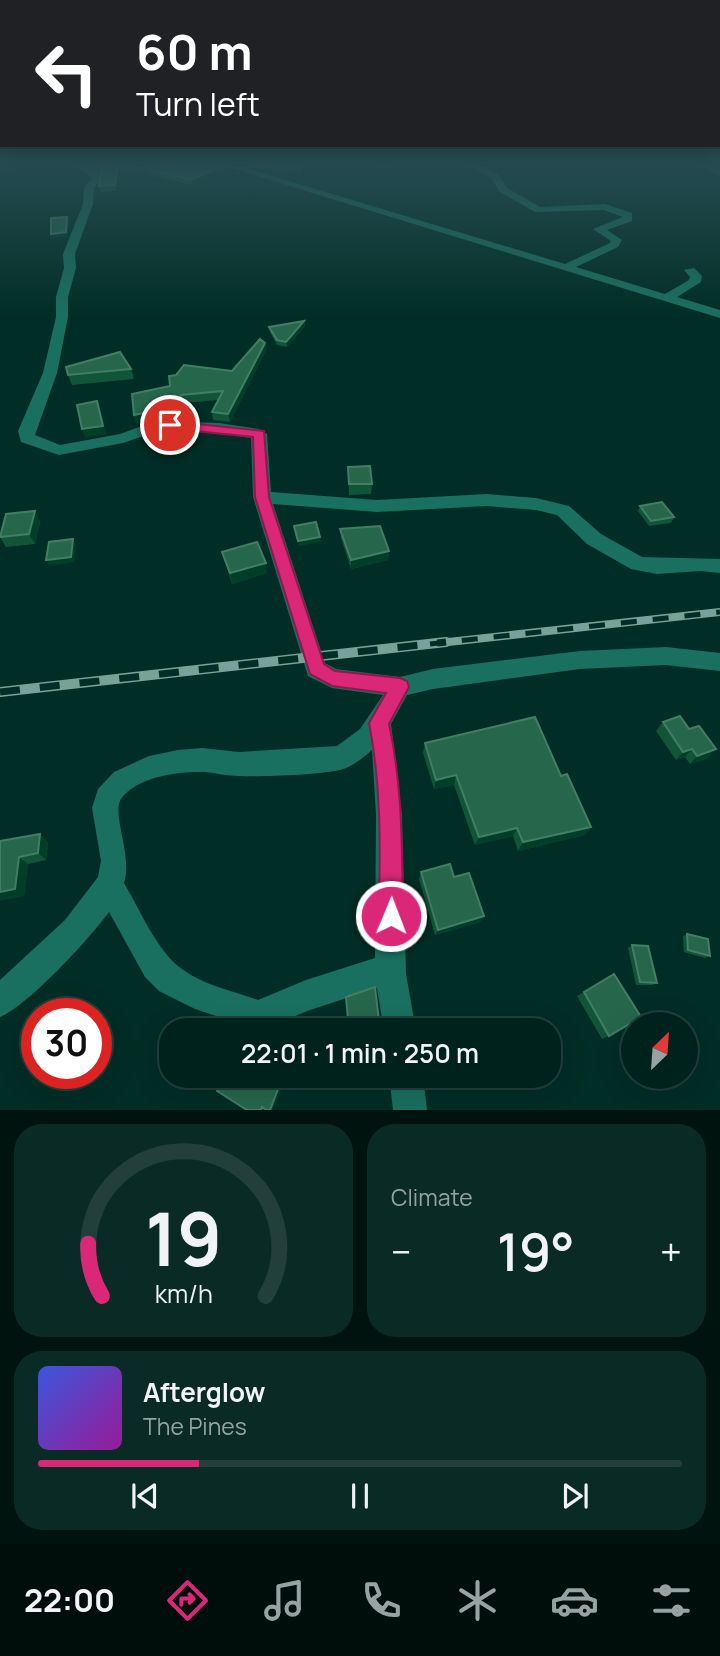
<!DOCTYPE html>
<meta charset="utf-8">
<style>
:root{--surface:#00221c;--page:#0a2a25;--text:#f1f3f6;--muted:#95a4a3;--line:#223f3b;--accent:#db2777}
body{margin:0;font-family:Manrope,sans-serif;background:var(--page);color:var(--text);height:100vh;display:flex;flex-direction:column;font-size:26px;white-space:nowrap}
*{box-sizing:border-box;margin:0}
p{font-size:23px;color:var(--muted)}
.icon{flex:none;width:38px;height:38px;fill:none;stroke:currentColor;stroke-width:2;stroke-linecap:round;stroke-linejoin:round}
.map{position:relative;height:1110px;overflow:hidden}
.sheet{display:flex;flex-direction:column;gap:14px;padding:14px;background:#00130f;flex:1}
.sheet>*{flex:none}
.top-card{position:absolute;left:0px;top:0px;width:721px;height:147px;box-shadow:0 7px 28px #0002,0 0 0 2px var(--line);background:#202124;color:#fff;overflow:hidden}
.needle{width:46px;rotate:25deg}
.fabs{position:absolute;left:621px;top:1012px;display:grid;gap:14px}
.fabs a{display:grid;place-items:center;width:77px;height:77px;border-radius:50%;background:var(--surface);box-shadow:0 7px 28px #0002,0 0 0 2px var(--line);font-size:35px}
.speed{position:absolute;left:21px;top:998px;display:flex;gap:14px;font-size:35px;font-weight:700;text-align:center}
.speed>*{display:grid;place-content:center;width:91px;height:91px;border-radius:50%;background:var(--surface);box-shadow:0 7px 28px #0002,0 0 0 2px var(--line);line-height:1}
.speed .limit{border:10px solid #d22;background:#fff;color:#111}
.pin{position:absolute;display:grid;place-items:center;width:60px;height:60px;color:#fff;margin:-30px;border:4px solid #fff;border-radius:50%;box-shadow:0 2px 7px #0007}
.me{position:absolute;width:77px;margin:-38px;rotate:1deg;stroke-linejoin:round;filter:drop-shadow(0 0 5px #0008)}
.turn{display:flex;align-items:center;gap:24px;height:147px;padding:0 21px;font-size:32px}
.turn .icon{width:91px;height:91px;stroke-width:2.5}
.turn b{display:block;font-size:49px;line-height:60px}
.big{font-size:52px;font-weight:600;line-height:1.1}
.sheet .widget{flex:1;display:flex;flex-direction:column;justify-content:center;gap:10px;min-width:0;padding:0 24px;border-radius:28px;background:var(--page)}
.sheet .dial{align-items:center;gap:0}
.dial svg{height:182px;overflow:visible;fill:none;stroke:var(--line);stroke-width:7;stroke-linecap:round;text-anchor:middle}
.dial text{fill:var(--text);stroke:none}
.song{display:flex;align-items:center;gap:21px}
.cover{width:84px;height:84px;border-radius:10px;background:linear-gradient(135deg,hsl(230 70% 55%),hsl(300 70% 35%))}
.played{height:7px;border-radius:4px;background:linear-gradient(90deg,var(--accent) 25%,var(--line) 25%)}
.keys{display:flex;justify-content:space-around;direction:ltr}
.heat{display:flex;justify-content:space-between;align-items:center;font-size:38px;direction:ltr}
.sheet .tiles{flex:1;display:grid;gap:14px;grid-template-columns:1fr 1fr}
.widget:last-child{grid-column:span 2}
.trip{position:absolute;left:159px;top:1018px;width:402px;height:70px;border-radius:28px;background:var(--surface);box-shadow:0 7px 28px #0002,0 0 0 2px var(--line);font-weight:600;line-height:70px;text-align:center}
.tabs{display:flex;height:112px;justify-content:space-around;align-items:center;background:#000e0b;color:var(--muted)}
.tabs .icon{width:49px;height:49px}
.tabs .selected{color:var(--accent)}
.tabs b{font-size:32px;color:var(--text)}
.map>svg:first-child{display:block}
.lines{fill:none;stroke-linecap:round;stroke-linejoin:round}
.street{fill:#197060;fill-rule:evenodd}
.rail-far1-casing{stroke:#78a197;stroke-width:8}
.rail-casing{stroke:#78a197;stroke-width:10}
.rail-far1{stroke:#002d25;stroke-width:5;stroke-dasharray:16;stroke-linecap:butt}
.rail{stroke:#002d25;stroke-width:7;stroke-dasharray:20;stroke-linecap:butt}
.wall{fill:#115538}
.shaded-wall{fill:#013e28}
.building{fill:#26674c;stroke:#417e65;stroke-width:2}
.route{fill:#db2777;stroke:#8e194d;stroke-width:2}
</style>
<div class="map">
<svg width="720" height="1110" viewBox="0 0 720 1110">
<rect width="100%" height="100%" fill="#002d25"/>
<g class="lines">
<!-- street -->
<path class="street" d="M71 163H82L99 172 102 178 94 187 93 204 75 254 76 268 68 297V317L57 373 35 435 60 445 120 434 156 421 219 423 259 429 267 434 271 492 377 500 487 494 536 498 569 506 601 534 642 557 720 559V573L701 571 657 574 631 569 587 544 557 515 536 510 487 506 377 512 273 504 325 663 336 669 400 677 433 669 580 651 666 647 720 653V671L666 665 580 669 433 689 407 695 391 724 402 815 406 974 416 1031H384L377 988 307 1011 261 1031 195 1009 159 991 145 977 109 912C89 939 29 1005 0 1017V980L65 920 98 877 101 861 92 808 98 789 114 772 149 756 178 750 202 748 239 752 337 746 360 729 383 695 332 688 308 676 253 497 251 438 219 433 158 431 123 443 59 455 21 442 18 431 43 373 56 317V297L64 268 63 254 83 204 84 187 92 178ZM372 750 376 815 375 958 306 980 258 1000C233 991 203 985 182 969 158 953 139 908 124 883 133 855 111 814 121 799 137 776 180 771 205 772 216 773 227 776 238 776 263 777 315 775 340 770 352 767 363 758 372 750Z
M215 163H229L565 264 610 243 611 241 593 229 623 217 604 210 535 212 500 192 491 178 466 163H477L498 174 507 188 540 207 605 204 632 213V221L607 230 622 240 618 247 576 267 665 294 689 280 690 277 684 270 694 268 702 276 701 282 677 297 720 310V318Z
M695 163H706L720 170V176Z
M389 1076H423L427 1110H393Z"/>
<!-- rail-far1 casing -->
<g class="rail-far1-casing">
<path id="rail-far1" d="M430 644 720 612"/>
</g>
<!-- rail casing -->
<g class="rail-casing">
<path id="rail" d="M0 692 446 642"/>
</g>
<!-- rail-far1 -->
<use href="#rail-far1" class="rail-far1"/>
<!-- rail -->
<use href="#rail" class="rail"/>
</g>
<!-- wall -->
<path class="wall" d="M86 163H224L227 164 228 170 192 185 120 168 116 191 101 192 99 186 102 173Z
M243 163H301L302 169 300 175Z
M375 163H411L386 169Z
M584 163H603V165Z
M304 321 305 326 287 347 277 345 270 332 269 327Z
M265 343 266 350 230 422 213 420 212 412 219 400 183 403 179 419 156 418 136 423 134 415 170 386 232 371Z
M131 369 134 379 72 385 68 375Z
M348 467 372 484 371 494 349 495Z
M640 506 674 517 671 523 649 526 638 511Z
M35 511 40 522 35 544 6 547 0 537Z
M340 529 389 551 388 560 351 569 341 538Z
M222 552 267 573 232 584Z
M663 722 708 758 690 764 685 757 676 760 656 731Z
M425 743 561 776 591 827 585 835 518 851 513 836 475 845 454 785 434 789 423 753Z
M0 841 48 842 46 860 28 864 24 896Z
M421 872 454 877 484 916 480 922 435 935 419 879Z
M687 934 710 956 705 958 684 952 683 936Z
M632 945 657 983 652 985H636L628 948Z
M614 974 609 1036 602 1039 577 996Z"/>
<!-- shaded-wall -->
<path class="shaded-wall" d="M48 163H69L50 168Z
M118 163 120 168 116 191 115 185Z
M389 163H411L386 169V164Z
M227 164 228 170 192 185 191 180Z
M67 217 69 221 67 237 52 238 51 234Z
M304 321 305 326 287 347 286 342Z
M265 343 266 350 230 422 228 414Z
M181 395 183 403 179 419 177 411Z
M97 401 106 434 85 438 82 429Z
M154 411 156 418 136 423 134 415Z
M35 511 40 522 35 544 29 534Z
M320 537 321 542 299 546 298 541Z
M73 539 76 544 74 562 49 566 46 560Z
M389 551 388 560 351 569V560Z
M266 563 267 573 232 584 230 573Z
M692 749 685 757 676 760 683 752Z
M716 749 708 758 690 764 697 756Z
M456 775 454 785 434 789 436 780Z
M591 827 585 835 518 851 523 842Z
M517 828 513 836 475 845 479 837Z
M40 834 48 842 46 860 38 853Z
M19 857 28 864 24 896 0 901V892Z
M484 916 480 922 435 935 438 930Z
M283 1076H287L273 1110H270Z"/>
<!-- building -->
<path class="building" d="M93 163H118L115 185 99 186 102 169Z
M121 163H224L227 164 191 180Z
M269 163H302L300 170Z
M67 217 66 232 51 234V218Z
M304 321 286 342 277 340 269 327Z
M260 339 265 343 228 414 212 412 223 391 181 395 177 411H154L134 415 132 394 170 386 169 376 176 375 184 365 232 371Z
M120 352 131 369 68 375 66 367Z
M97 401 103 426 82 429 77 405Z
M370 466 372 484H349L348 467Z
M662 502 674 517 651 521 640 506Z
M35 511 29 534 0 537 6 514Z
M316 522 320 537 298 541 294 526Z
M380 526 389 551 351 560 340 529Z
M73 539 71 557 46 560 49 542Z
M257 542 266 563 230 573 222 552Z
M680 716 689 729 699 726 716 749 697 756 692 749 683 752 663 722Z
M535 717 561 776 567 774 591 827 523 842 517 828 479 837 456 775 436 780 425 743Z
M40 834 38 853 19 857 15 889 0 892V841Z
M450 864 454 877 469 873 484 916 438 930 421 872Z
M687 934 708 939 710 956 688 950Z
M632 945 648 946 657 983 640 982Z
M614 974 641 1017 609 1036 584 992Z
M375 987 380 1029 366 1031H349L346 997Z
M224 1076H283L270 1110H266L262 1107 261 1110H247L217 1091Z"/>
<!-- sky -->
<linearGradient id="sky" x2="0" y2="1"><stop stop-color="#001914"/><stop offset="0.51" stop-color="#264c51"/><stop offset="1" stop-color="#264c51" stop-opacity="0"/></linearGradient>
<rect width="720" height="319" fill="url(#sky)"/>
<!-- route -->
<path class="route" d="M170 421 264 431 269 497 324 664 335 671 400 678 407 681 409 687 389 724C403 788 402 851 403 916L399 925 391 928 382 925 379 916C380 851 382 788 369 723L386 693 332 686 310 674 255 497 253 437 165 428 163 425Z"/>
</svg>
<div class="fabs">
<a><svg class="needle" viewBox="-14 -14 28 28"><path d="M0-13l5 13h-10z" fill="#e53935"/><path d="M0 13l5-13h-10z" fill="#95a4a3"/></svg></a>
</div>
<div class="speed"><div class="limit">30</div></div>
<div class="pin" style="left:170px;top:425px;background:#d93025"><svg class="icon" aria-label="arrive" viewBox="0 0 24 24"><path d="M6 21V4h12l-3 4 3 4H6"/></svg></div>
<svg class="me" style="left:391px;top:916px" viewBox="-20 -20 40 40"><circle r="17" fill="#db2777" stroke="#fff" stroke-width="3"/><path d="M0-11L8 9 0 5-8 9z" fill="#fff"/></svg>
<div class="trip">22:01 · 1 min · 250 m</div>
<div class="top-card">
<div class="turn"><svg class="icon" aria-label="left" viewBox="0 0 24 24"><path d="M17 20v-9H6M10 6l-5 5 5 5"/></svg><div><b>60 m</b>Turn left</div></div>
</div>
</div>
<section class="sheet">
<div class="tiles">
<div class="widget dial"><svg viewBox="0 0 100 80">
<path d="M14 69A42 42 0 1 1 86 69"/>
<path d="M14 69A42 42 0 0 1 8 46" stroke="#db2777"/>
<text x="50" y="56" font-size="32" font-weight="700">19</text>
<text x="50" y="72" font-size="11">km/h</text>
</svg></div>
<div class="widget"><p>Climate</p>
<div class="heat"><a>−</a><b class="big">19°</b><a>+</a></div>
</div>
<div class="widget">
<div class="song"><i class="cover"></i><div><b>Afterglow</b><p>The Pines</p></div></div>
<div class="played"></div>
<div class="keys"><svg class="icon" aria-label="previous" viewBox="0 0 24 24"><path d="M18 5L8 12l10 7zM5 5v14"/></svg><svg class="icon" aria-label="pause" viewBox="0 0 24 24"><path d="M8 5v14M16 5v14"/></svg><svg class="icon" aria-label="next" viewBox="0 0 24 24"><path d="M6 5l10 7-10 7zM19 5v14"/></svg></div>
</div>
</div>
</section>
<nav class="tabs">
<b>22:00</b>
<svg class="icon selected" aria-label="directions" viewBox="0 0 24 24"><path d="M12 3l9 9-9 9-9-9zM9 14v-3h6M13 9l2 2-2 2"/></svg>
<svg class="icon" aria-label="music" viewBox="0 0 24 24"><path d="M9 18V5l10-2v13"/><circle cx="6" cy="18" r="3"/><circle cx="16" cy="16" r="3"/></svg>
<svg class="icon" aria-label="phone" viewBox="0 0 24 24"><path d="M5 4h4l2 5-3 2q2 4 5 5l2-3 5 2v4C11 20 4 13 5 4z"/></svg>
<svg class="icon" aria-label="climate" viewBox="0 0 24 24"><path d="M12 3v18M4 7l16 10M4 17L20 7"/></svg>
<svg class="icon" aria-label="car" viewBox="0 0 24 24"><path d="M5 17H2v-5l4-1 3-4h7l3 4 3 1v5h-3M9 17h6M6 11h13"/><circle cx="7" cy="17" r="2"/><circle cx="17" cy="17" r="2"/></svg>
<svg class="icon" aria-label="filters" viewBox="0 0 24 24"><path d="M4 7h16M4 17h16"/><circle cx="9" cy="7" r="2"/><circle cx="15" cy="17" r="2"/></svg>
</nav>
